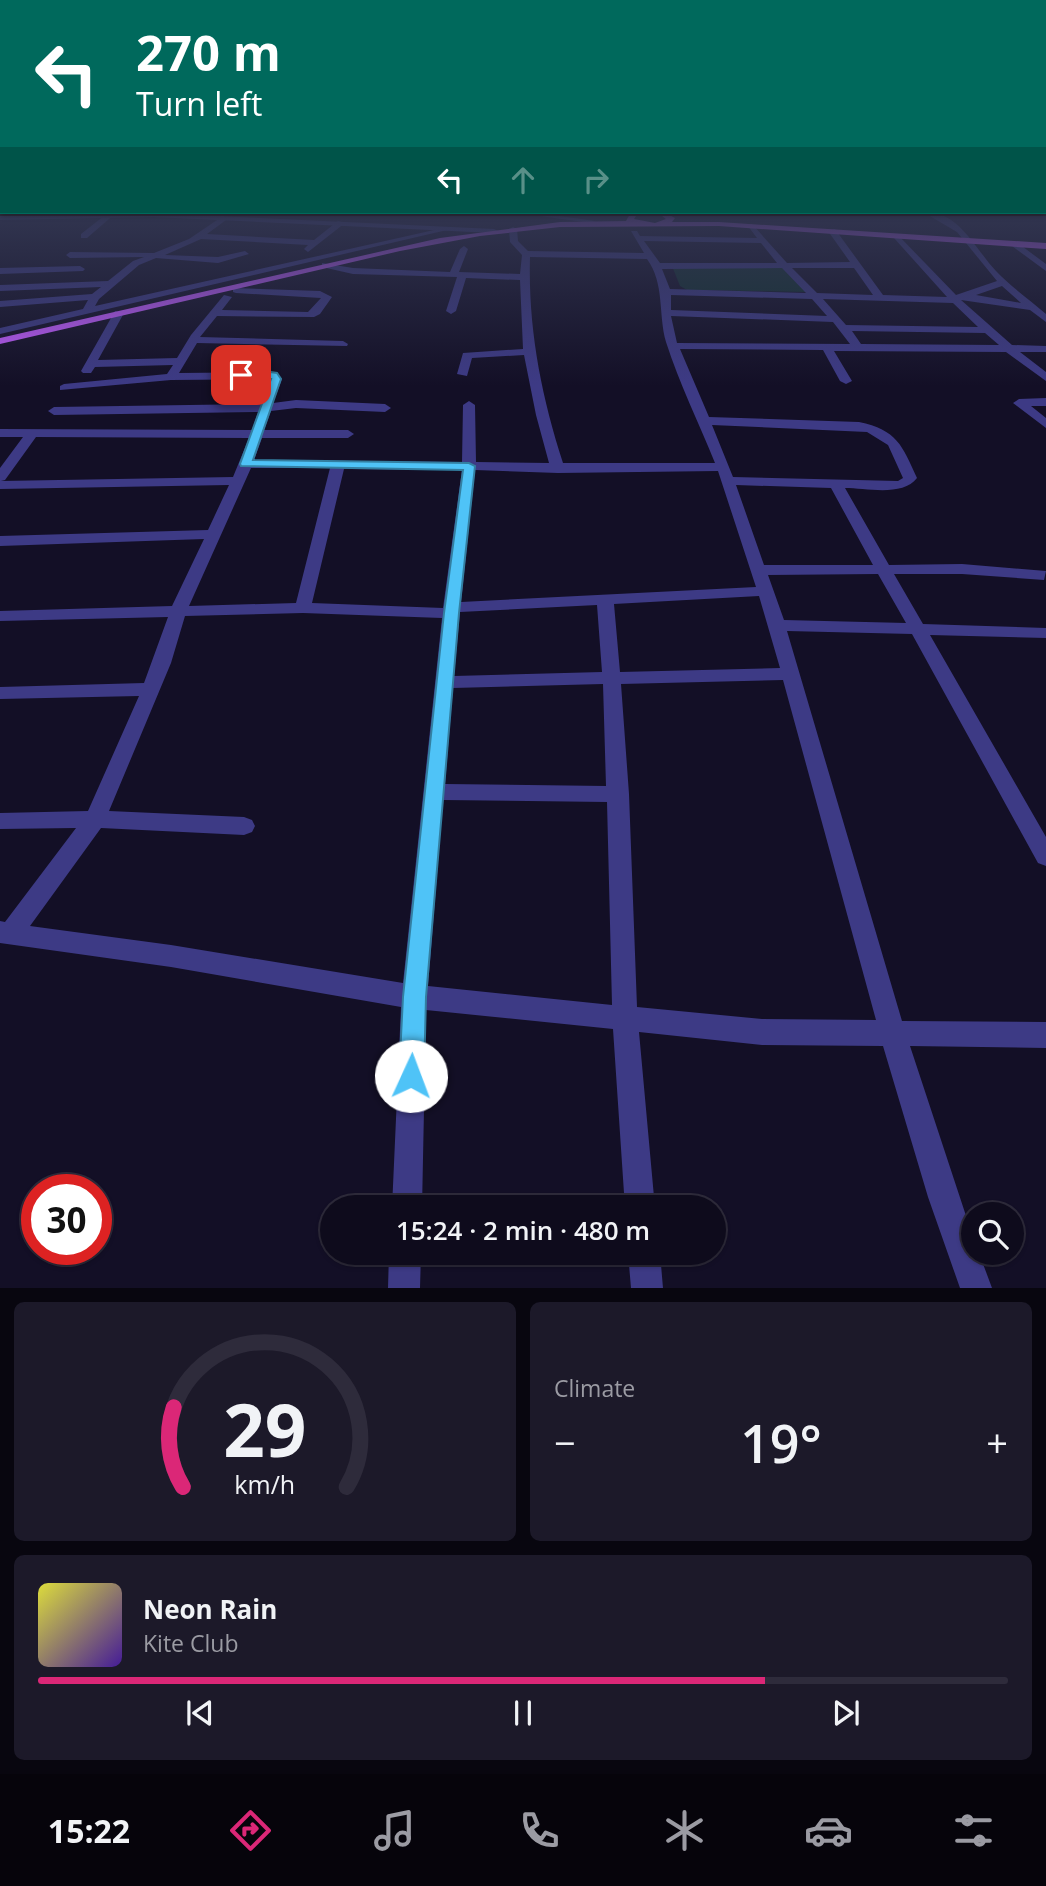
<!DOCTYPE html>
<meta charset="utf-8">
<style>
:root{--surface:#0e0b1c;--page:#1c1929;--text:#f1f3f6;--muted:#9b9ba3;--line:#2e2b3b;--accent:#db2777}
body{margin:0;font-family:"Open Sans",sans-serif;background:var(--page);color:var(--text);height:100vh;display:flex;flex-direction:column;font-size:26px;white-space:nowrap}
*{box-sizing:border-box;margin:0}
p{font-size:23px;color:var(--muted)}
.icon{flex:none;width:38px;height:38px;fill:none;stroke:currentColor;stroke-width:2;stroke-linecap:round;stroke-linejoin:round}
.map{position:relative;height:1288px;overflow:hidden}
.side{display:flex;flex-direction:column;gap:14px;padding:14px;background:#08060f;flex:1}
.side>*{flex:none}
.top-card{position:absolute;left:0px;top:0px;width:1046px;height:214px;box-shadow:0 2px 5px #0004,0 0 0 2px var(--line);background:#00695c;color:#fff;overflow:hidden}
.tools{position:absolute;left:961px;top:1202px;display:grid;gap:14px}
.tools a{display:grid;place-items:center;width:63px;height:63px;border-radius:50%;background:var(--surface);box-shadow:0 2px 5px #0004,0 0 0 2px var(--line);font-size:35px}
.speed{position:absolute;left:21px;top:1174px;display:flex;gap:14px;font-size:35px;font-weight:700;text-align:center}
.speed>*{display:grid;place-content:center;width:91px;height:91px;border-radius:50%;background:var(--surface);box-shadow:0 2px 5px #0004,0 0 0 2px var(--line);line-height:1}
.speed .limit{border:10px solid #d22;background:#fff;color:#111}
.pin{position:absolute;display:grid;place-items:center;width:60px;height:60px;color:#fff;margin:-30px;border-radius:14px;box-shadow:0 4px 10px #0006}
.me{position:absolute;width:77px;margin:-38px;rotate:2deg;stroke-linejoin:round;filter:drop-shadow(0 0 5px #0008)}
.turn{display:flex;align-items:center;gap:24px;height:147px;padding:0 21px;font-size:32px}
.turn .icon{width:91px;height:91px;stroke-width:2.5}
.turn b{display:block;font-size:49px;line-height:60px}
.lanes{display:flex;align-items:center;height:66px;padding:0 21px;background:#0003;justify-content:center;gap:35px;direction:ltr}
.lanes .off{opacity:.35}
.big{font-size:52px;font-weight:600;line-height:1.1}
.side .tile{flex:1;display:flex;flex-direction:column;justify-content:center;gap:10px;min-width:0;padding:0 24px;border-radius:10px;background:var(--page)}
.side .dial{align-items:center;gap:0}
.dial svg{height:182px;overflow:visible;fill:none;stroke:var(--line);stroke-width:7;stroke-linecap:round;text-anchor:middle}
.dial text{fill:var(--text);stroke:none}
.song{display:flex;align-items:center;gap:21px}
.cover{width:84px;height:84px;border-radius:10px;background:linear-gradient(135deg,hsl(60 70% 55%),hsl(260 70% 35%))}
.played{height:7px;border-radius:4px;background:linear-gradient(90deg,var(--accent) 75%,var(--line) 75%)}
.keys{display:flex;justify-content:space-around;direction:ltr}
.heat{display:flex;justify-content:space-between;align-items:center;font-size:38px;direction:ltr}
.side .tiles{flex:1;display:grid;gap:14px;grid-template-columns:1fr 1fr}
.tile:last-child{grid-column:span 2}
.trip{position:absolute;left:320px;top:1195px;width:406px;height:70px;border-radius:35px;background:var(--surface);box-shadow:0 2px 5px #0004,0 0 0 2px var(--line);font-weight:600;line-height:70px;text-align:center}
.tabs{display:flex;height:112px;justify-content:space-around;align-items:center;background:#06040b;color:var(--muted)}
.tabs .icon{width:49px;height:49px}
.tabs .active{color:var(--accent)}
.tabs b{font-size:32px;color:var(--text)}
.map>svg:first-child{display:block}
.green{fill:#12302f}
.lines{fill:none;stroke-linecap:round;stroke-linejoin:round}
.minor{fill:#3d3a85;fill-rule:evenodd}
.tertiary{fill:#3d3a85;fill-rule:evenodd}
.primary{fill:#c25bff;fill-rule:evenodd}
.route{fill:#4fc3f7;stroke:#337fa1;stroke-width:2}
</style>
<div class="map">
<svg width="1046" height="1288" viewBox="0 0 1046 1288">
<rect width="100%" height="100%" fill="#130f26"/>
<!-- green -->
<path class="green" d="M672 266H784L806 292 687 290 680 286Z"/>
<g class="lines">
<!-- minor -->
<path class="minor" d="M109 212H117L87 238H81V234Z
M510 212H532L595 221 591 223Z
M923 212C959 210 975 249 996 271 1011 287 1030 300 1046 314V322L1030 310 961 300 1012 345 1046 346V352H1020L1046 372V381L1006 352 834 351 852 381 846 384 840 381 823 350 680 349 709 417 859 422C897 430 902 445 917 478 903 497 866 488 845 488L889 565 962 564 1046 571 1044 580 962 574H894L923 624 1046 628V638L930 635 1046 837V866L1038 863 912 634 787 631 902 1021 1046 1022V1048L910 1046 973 1237V1253H979L992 1288H960L928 1197 883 1046 762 1045 639 1032 655 1208H625L613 1029 426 1010 422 1208H392L401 1007 171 967 0 943V921L5 922 76 828 0 829V813L88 811 139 696 0 699V687L144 683 168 617 0 621V611L172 606 204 539 0 546V536L208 530 229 485 0 489V468L23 437H0V429L252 430 258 412 54 415 48 411 54 407 261 404 270 379 171 380 60 390V386L64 384 167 374 173 365 95 367 91 373H83L81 371 115 311 124 313 98 360 177 358 191 335 224 295 232 297 222 310 308 312 321 298 236 293 233 292V288L320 291 332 297 320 314 314 317 217 316 200 337 343 341 348 344 347 346 197 343 179 373 274 372 282 379 273 403 296 400 385 404 391 408 385 412 296 408 271 411 264 430H348L354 434 348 438H262L254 460 462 462 463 405 469 401 475 405 476 462 549 463 536 415 524 355 472 358 467 376 457 374 463 353 523 349 520 280 466 278 456 311 451 314 446 311 457 277 353 274 322 267V263L353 268 450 272 460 249 464 246 468 249 459 272 520 274 522 255 510 242 509 229 513 227 517 229 518 241 528 251 644 253 631 231H637L640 236 757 238 748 226 752 224 787 263 850 262 828 231 835 229 883 295 947 297 894 238 897 234 956 295 997 281 957 232ZM644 241 761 243 777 263H660ZM530 257 647 259C665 284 658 314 666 342 679 383 699 423 715 463H563C541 395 528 328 530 257ZM782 268 806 293 670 289 662 269ZM792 268H854L873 295 817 293ZM1002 286 1021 303 976 295ZM671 295 812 299 827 316 671 310ZM823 299 953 303 978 327 846 325ZM671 316 833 322 850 344 677 343ZM852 331 985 333 999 345 861 344ZM712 425 867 432 888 445 903 478 898 481 733 477ZM36 437 249 438 233 477 1 481 5 480ZM251 468H330L296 603 189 606ZM344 469 462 470 443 608 312 603ZM475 470 558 473 718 471 756 587 461 602ZM736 485 831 488 873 565H764ZM878 574 906 623 784 620 768 575ZM759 596 780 668 620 672 614 604ZM597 605 602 672 454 676 460 612ZM303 613 442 618 403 983 171 945 30 926 101 828 244 835 252 832 255 826 252 820 244 817 109 811 171 663 185 616ZM783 680 876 1020 762 1019 637 1007 629 794 621 684ZM603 684 606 786 445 784 453 688ZM443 800 607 802 612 1005 428 986Z
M223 216 226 220 207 234 314 240 338 221 345 223 308 252 304 249 308 245 201 239 165 255 218 257 245 251 249 254 218 263 156 258 139 265 99 299 95 306 443 228 447 230 0 334V328L83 309 88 300 0 307V301L92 294 101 287 0 291V285L108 281 133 261 144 257 70 258 66 255 70 252 154 253 189 239Z
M1015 241 1046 264V271L1012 246Z
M80 266 85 269 83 271 0 274V268Z
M1046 398V406H1031L1046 418V428L1013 403 1019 399Z
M389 1253H421L420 1288H388Z
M628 1253H660L663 1288H631Z"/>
<!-- tertiary -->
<path class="tertiary" d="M153 213 494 229 498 231 494 233 153 217 0 220V216Z"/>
<!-- primary -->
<path class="primary" d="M631 212H664L675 218 672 222H719L1046 243V249L719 226 560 227 480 236 400 251 0 344V338L440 238 560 222 626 221ZM636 216H662L666 219 655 223 634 219Z"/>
</g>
<!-- sky -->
<linearGradient id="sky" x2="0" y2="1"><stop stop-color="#0a0815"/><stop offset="0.53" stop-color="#333752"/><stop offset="1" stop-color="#333752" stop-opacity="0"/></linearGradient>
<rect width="1046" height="386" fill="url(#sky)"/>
<!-- route -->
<path class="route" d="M264 371 277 373 281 379 253 460 469 463 475 466 459 613 426 997 424 1076 420 1085 411 1088 403 1085 399 1076 403 997 444 613 463 470 241 466 240 464 271 379 241 378 236 375 241 372Z"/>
</svg>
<div class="tools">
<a><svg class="icon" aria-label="search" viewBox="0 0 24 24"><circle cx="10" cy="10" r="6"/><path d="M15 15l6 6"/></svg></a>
</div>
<div class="speed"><div class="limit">30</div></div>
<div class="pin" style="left:241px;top:375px;background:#d93025"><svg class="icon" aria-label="arrive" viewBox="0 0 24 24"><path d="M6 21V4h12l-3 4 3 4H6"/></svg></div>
<svg class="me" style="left:411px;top:1076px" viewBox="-20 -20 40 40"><circle r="19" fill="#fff"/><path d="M0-13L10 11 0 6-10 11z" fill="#4fc3f7"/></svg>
<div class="trip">15:24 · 2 min · 480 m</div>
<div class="top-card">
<div class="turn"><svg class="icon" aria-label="left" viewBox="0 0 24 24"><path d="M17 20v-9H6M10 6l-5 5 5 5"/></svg><div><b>270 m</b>Turn left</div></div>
<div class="lanes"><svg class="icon" aria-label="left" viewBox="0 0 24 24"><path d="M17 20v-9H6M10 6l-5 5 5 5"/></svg><svg class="icon off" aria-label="ahead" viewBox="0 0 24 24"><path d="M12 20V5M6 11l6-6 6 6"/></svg><svg class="icon off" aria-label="right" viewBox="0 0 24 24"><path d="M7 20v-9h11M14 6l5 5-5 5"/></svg></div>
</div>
</div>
<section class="side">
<div class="tiles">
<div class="tile dial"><svg viewBox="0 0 100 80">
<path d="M14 69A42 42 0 1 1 86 69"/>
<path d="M14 69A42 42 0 0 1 10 34" stroke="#db2777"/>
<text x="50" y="56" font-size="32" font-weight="700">29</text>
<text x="50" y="72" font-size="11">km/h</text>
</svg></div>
<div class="tile"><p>Climate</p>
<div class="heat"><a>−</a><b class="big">19°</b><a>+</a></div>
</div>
<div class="tile">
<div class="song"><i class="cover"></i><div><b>Neon Rain</b><p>Kite Club</p></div></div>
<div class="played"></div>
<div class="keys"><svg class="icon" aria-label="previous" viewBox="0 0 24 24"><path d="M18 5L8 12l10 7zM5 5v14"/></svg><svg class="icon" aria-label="pause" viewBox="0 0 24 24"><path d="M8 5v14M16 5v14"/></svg><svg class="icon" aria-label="next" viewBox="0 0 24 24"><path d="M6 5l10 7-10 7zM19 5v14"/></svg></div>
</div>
</div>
</section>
<nav class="tabs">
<b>15:22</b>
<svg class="icon active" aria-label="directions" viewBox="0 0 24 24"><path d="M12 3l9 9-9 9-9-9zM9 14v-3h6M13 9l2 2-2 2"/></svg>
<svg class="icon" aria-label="music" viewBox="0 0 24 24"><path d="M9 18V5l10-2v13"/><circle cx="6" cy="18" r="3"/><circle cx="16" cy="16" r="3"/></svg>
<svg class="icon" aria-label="phone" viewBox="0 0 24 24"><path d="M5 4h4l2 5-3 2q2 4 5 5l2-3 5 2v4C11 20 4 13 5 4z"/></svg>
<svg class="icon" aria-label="climate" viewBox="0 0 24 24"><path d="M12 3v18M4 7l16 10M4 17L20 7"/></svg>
<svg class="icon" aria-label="car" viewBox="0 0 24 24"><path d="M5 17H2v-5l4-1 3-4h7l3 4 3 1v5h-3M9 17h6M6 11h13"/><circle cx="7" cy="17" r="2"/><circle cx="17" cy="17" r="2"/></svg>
<svg class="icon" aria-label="filters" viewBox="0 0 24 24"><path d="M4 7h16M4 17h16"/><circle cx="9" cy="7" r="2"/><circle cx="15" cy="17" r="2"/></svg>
</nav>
